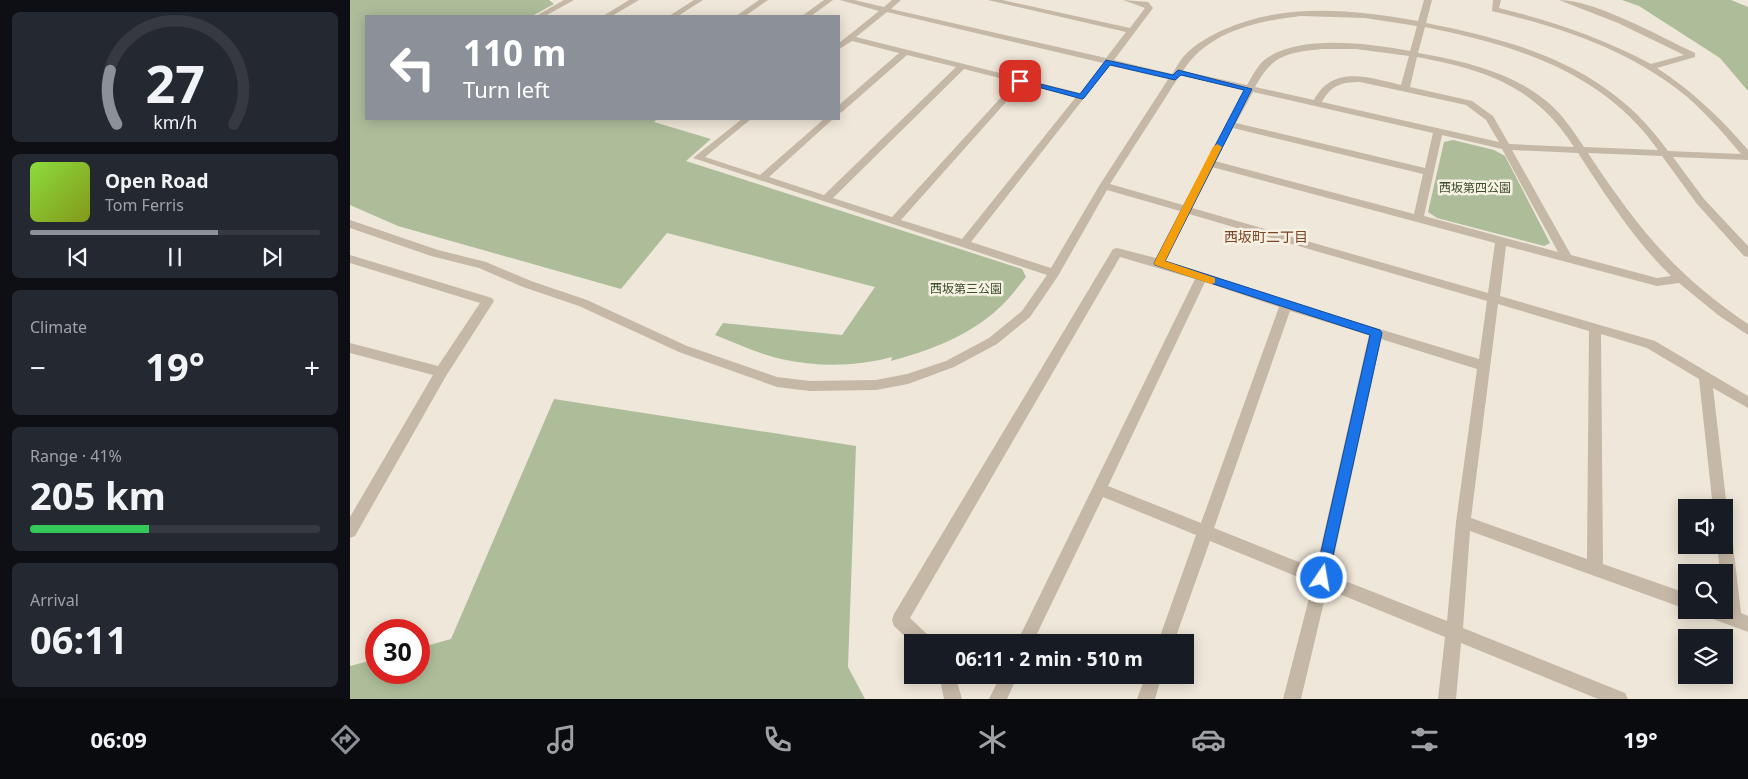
<!DOCTYPE html>
<meta charset="utf-8">
<style>
:root{--surface:#171b24;--page:#242831;--text:#f1f3f6;--muted:#9ea1a6;--line:#363941;--accent:#8c9099}
body{margin:0;font-family:"Noto Sans","Noto Sans JP",sans-serif;background:var(--page);color:var(--text);height:100vh;display:flex;flex-direction:column;font-size:19px;white-space:nowrap}
*{box-sizing:border-box;margin:0}
p{font-size:16px;color:var(--muted)}
.icon{flex:none;width:28px;height:28px;fill:none;stroke:currentColor;stroke-width:2;stroke-linecap:round;stroke-linejoin:round}
.map{position:relative;flex:1;overflow:hidden}
.side{display:flex;flex-direction:column;gap:12px;padding:12px;background:#0d0f14;width:350px}
.side>*{flex:none}
.guide{position:absolute;left:15px;top:15px;width:475px;height:105px;border-radius:0px;box-shadow:0 2px 12px #0003;background:#8c9099;color:#fff;overflow:hidden}
.controls{position:absolute;left:1328px;top:499px;display:grid;gap:10px}
.controls a{display:grid;place-items:center;width:55px;height:55px;border-radius:0px;background:var(--surface);box-shadow:0 2px 12px #0003;font-size:25px}
.speed{position:absolute;left:15px;top:619px;display:flex;gap:10px;font-size:25px;font-weight:700;text-align:center}
.speed>*{display:grid;place-content:center;width:65px;height:65px;border-radius:50%;background:var(--surface);box-shadow:0 2px 12px #0003;line-height:1}
.speed .limit{border:8px solid #d22;background:#fff;color:#111}
.pin{position:absolute;display:grid;place-items:center;width:42px;height:42px;color:#fff;margin:-21px;border-radius:10px;box-shadow:0 2px 8px #0006}
.me{position:absolute;width:55px;margin:-28px;rotate:12deg;stroke-linejoin:round;filter:drop-shadow(0 0 4px #0008)}
.turn{display:flex;align-items:center;gap:18px;height:105px;padding:0 15px;font-size:22px}
.turn .icon{width:65px;height:65px;stroke-width:2.5}
.turn b{display:block;font-size:35px;line-height:42px}
.big{font-size:38px;font-weight:700;line-height:1.1}
.side .card{flex:1;display:flex;flex-direction:column;justify-content:center;gap:8px;min-width:0;padding:0 18px;border-radius:8px;background:var(--page)}
.side .dial{align-items:center;gap:0}
.dial svg{height:130px;overflow:visible;fill:none;stroke:var(--line);stroke-width:7;stroke-linecap:round;text-anchor:middle}
.dial text{fill:var(--text);stroke:none}
.song{display:flex;align-items:center;gap:15px}
.cover{width:60px;height:60px;border-radius:8px;background:linear-gradient(135deg,hsl(90 70% 55%),hsl(70 70% 35%))}
.played{height:5px;border-radius:2px;background:linear-gradient(90deg,var(--accent) 65%,var(--line) 65%)}
.keys{display:flex;justify-content:space-around;direction:ltr}
.heat{display:flex;justify-content:space-between;align-items:center;font-size:28px;direction:ltr}
.charge{height:8px;border-radius:4px;background:linear-gradient(90deg,#34c759 41%,var(--line) 0)}
.trip{position:absolute;left:554px;top:634px;width:290px;height:50px;border-radius:0px;background:var(--surface);box-shadow:0 2px 12px #0003;font-weight:700;line-height:50px;text-align:center}
.dock{display:flex;height:80px;justify-content:space-around;align-items:center;background:#090b0e;color:var(--muted)}
.dock .icon{width:35px;height:35px}
.dock .selected{color:var(--accent)}
.dock b{font-size:22px;color:var(--text)}
main{display:flex;flex:1;min-height:0}
.map>svg:first-child{display:block}
.green{fill:#adbd9a}
.lines{fill:none;stroke-linecap:round;stroke-linejoin:round}
.minor{fill:#c6b8a6;fill-rule:evenodd}
.route{fill:#1a73e8;stroke:#114b97}
.slow{fill:#f59e0b}
.labels{text-anchor:middle;dominant-baseline:central;stroke-width:5;stroke-linejoin:round;paint-order:stroke}
.park-label{font-size:12px;fill:#3e4f2c;stroke:#f7f1e4}
.neighbourhood-label{font-size:14px;fill:#7c4425;stroke:#f7f1e4}
</style>
<main>
<section class="side">
<div class="card dial"><svg viewBox="0 0 100 80">
<path d="M14 69A42 42 0 1 1 86 69"/>
<path d="M14 69A42 42 0 0 1 10 36" stroke="#8c9099"/>
<text x="50" y="56" font-size="32" font-weight="700">27</text>
<text x="50" y="72" font-size="11">km/h</text>
</svg></div>
<div class="card">
<div class="song"><i class="cover"></i><div><b>Open Road</b><p>Tom Ferris</p></div></div>
<div class="played"></div>
<div class="keys"><svg class="icon" aria-label="previous" viewBox="0 0 24 24"><path d="M18 5L8 12l10 7zM5 5v14"/></svg><svg class="icon" aria-label="pause" viewBox="0 0 24 24"><path d="M8 5v14M16 5v14"/></svg><svg class="icon" aria-label="next" viewBox="0 0 24 24"><path d="M6 5l10 7-10 7zM19 5v14"/></svg></div>
</div>
<div class="card"><p>Climate</p>
<div class="heat"><a>−</a><b class="big">19°</b><a>+</a></div>
</div>
<div class="card"><p>Range · 41%</p><b class="big">205 km</b><div class="charge"></div></div>
<div class="card"><p>Arrival</p><b class="big">06:11</b></div>
</section>
<div class="map">
<svg width="1398" height="699" viewBox="0 0 1398 699">
<rect width="100%" height="100%" fill="#efe7d9"/>
<!-- green -->
<path class="green" d="M0 0H199L204 4 182 16H16V119H307L304 122 361 139 336 161 672 269 676 277C667 288 658 300 648 309 619 336 578 351 541 361L542 357C505 367 468 367 431 359 409 354 386 343 365 335L373 323 492 335 525 287 317 233 271 289 48 226 0 205Z
M1272 0H1381L1398 7V91L1370 58 1289 6Z
M1103 140 1144 150 1155 156 1200 243 1194 246 1087 218 1078 212 1094 142Z
M204 399 506 446 498 667 515 699H0V666L26 659V672H69V648L101 639Z"/>
<g class="lines">
<!-- minor -->
<path class="minor" d="M214 0H224L195 16H186Z
M279 0H289L262 16H253Z
M344 0H353L328 16H319Z
M409 0H418L395 16H386Z
M474 0H483L461 16H452Z
M490 0H504L534 7 542 0H551L541 9 756 58 776 32 638 0H652L780 28 795 8 773 0 798 2 803 8 764 60 822 74C826 68 830 60 835 55 845 44 860 36 873 30 934 2 1004 10 1068 21L1074 0H1082L1076 23C1172 42 1259 67 1318 151L1391 154C1376 136 1361 119 1344 103 1288 53 1214 28 1142 11L1143 0H1151L1149 8C1202 21 1252 38 1301 64L1334 55 1268 23 1209 0C1245 0 1311 37 1345 53V57L1307 68C1342 91 1371 118 1398 150V160L1323 157 1354 199 1398 246V257L1394 256 1347 204 1312 156 1238 153C1287 227 1324 274 1398 324V335L1368 315 1329 283 1307 286 1156 246 1150 296 1305 341 1398 396V408L1363 388 1377 508 1374 513V508H1363L1349 379 1297 348 1251 334 1253 564 1336 593V609L1120 531 1113 628 1275 693 1278 699H1248L1111 643 1106 699H1088L1095 637 977 589 951 699H933L963 583 860 541 824 642H808L846 535 753 497 683 642H667L845 279 770 257 560 618 579 636 581 642 562 643 544 626 542 620 544 614 763 249 767 248 806 258 830 211 757 190 708 276 680 317 647 344 604 367 558 384 526 390 460 391 427 387 329 352 229 306 173 287 129 268 81 256 0 228V220L88 250 136 262 181 281 237 300 337 346 427 377 460 381 526 380 557 374 596 361 639 338 672 311 697 275 343 158 392 119H401L355 157 410 175 474 119H483L419 177 474 195 606 67 557 55 492 112 489 113V105L549 53 502 41 489 49V43L529 11ZM537 12 753 63 730 93 506 37ZM951 16 1015 18 1067 26 1060 51C1020 44 953 34 917 58 908 64 903 75 897 85L833 71C858 31 908 21 951 16ZM1075 27C1165 45 1253 72 1308 150L1234 147C1224 132 1214 117 1201 105 1166 73 1114 61 1068 53ZM972 49H1006L1059 56 1051 85C1020 78 983 64 964 100L905 87C923 54 937 53 972 49ZM1067 57C1136 70 1185 86 1224 147L1159 144 1143 116 1122 101 1060 87ZM760 65 819 78 749 186 701 268 621 242ZM614 69 665 82 542 217 483 198ZM830 75 895 90 833 205 760 184ZM1010 82 1116 105 1136 120 1149 142 972 102C981 85 992 82 1010 82ZM672 84 726 97 612 239 551 220ZM903 92 1083 133 1075 168 886 123ZM883 128 1073 174 1064 214 865 161ZM1092 135 1152 149 1208 252 1074 216ZM1162 150 1228 153C1256 196 1284 240 1321 276L1307 278 1221 255ZM862 167 1145 243 1138 293 842 208ZM839 214 1137 301 1129 359 940 302 816 261ZM855 282 929 307 851 523 758 486ZM1148 304 1239 331 1237 559 1121 518ZM940 311 1019 335 966 569 864 528ZM1031 339 1127 369 1106 522 1097 621 980 575Z
M0 255 142 298 144 301 96 376 5 536 0 538V517L83 375 0 353V343L88 366 130 303 0 263Z
M1374 529 1379 531 1382 536 1391 613 1398 616V632L1355 616 1353 610H1374V572H1370L1367 545H1374Z
M589 675H605L612 699H594Z
M651 675H668L657 699H639Z
M796 675H812L805 699H787Z"/>
</g>
<!-- route -->
<path class="route" d="M756 60 823 75 828 70 902 89 815 261 1030 330 1032 333 977 583 972 585 967 583 965 578 1020 335 805 265 804 263 894 90 831 75 825 80 760 65 734 98 732 99 666 81 670 79 730 94Z"/>
<!-- slow -->
<path class="slow" d="M867 144 872 147 815 261 865 278V283L861 284 805 265 804 263 863 147Z"/>
<g class="labels">
<!-- park labels -->
<g class="park-label">
<text x="1125" y="187">西坂第四公園</text>
<text x="616" y="288">西坂第三公園</text>
</g>
<!-- neighbourhood labels -->
<g class="neighbourhood-label">
<text x="916" y="236">西坂町二丁目</text>
</g>
</g>
</svg>
<div class="controls">
<a><svg class="icon" aria-label="sound" viewBox="0 0 24 24"><path d="M4 9h4l5-4v14l-5-4H4zM17 9q2 3 0 6"/></svg></a>
<a><svg class="icon" aria-label="search" viewBox="0 0 24 24"><circle cx="10" cy="10" r="6"/><path d="M15 15l6 6"/></svg></a>
<a><svg class="icon" aria-label="layers" viewBox="0 0 24 24"><path d="M12 4l9 5-9 5-9-5zM3 14l9 5 9-5"/></svg></a>
</div>
<div class="speed"><div class="limit">30</div></div>
<div class="pin" style="left:670px;top:81px;background:#d93025"><svg class="icon" aria-label="arrive" viewBox="0 0 24 24"><path d="M6 21V4h12l-3 4 3 4H6"/></svg></div>
<svg class="me" style="left:972px;top:578px" viewBox="-20 -20 40 40"><circle r="17" fill="#1a73e8" stroke="#fff" stroke-width="3"/><path d="M0-11L8 9 0 5-8 9z" fill="#fff"/></svg>
<div class="trip">06:11 · 2 min · 510 m</div>
<div class="guide">
<div class="turn"><svg class="icon" aria-label="left" viewBox="0 0 24 24"><path d="M17 20v-9H6M10 6l-5 5 5 5"/></svg><div><b>110 m</b>Turn left</div></div>
</div>
</div>
</main>
<nav class="dock">
<b>06:09</b>
<svg class="icon selected" aria-label="directions" viewBox="0 0 24 24"><path d="M12 3l9 9-9 9-9-9zM9 14v-3h6M13 9l2 2-2 2"/></svg>
<svg class="icon" aria-label="music" viewBox="0 0 24 24"><path d="M9 18V5l10-2v13"/><circle cx="6" cy="18" r="3"/><circle cx="16" cy="16" r="3"/></svg>
<svg class="icon" aria-label="phone" viewBox="0 0 24 24"><path d="M5 4h4l2 5-3 2q2 4 5 5l2-3 5 2v4C11 20 4 13 5 4z"/></svg>
<svg class="icon" aria-label="climate" viewBox="0 0 24 24"><path d="M12 3v18M4 7l16 10M4 17L20 7"/></svg>
<svg class="icon" aria-label="car" viewBox="0 0 24 24"><path d="M5 17H2v-5l4-1 3-4h7l3 4 3 1v5h-3M9 17h6M6 11h13"/><circle cx="7" cy="17" r="2"/><circle cx="17" cy="17" r="2"/></svg>
<svg class="icon" aria-label="filters" viewBox="0 0 24 24"><path d="M4 7h16M4 17h16"/><circle cx="9" cy="7" r="2"/><circle cx="15" cy="17" r="2"/></svg>
<b>19°</b>
</nav>
